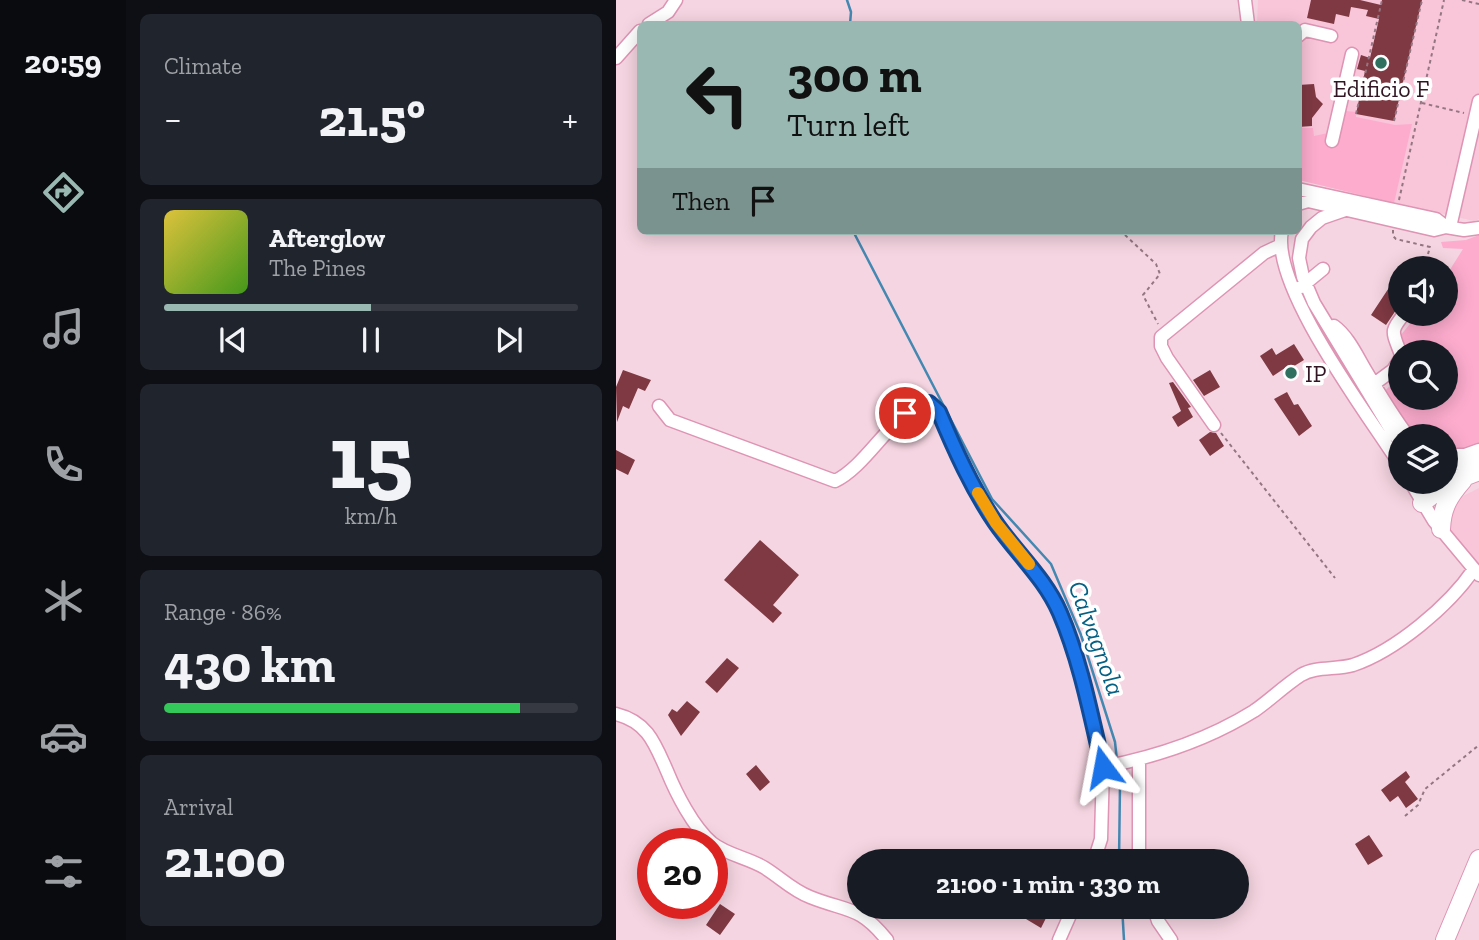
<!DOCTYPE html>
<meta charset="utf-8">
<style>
:root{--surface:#171b24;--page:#20242c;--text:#f1f3f6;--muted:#9ea1a6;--line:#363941;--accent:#9ab8b2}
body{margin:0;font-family:"Zilla Slab",serif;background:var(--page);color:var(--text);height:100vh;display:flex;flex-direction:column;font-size:26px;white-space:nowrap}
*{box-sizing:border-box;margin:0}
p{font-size:23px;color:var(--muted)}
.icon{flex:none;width:38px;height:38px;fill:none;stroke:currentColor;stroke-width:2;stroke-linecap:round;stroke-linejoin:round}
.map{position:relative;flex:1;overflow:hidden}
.sheet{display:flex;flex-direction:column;gap:14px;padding:14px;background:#0d0f14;width:490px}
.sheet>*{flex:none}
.guide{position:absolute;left:21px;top:21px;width:665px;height:214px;border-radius:10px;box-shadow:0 4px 18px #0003;background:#9ab8b2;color:#111;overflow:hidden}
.controls{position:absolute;left:772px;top:256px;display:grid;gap:14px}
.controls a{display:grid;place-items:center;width:70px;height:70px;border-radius:50%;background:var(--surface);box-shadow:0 4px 18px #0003;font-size:35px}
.speed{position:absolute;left:21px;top:828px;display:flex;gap:14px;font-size:35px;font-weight:700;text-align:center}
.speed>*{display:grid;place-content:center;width:91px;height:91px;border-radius:50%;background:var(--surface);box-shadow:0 4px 18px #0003;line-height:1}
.speed .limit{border:10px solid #d22;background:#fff;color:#111}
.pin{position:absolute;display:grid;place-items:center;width:60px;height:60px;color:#fff;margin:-30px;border:4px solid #fff;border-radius:50%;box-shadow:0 2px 7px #0007}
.me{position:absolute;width:77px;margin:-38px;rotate:347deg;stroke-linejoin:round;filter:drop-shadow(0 0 5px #0008)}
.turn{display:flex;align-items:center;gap:24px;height:147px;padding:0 35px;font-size:32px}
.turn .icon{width:91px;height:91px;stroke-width:2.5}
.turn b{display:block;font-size:49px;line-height:60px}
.then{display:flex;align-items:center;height:66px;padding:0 35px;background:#0003;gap:14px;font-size:26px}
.big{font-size:52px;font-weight:700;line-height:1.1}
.sheet .tile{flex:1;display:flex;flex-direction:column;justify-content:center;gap:10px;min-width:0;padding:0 24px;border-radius:10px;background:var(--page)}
.sheet .dial{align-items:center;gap:0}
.dial b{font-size:91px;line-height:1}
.song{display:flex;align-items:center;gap:21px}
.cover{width:84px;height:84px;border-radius:10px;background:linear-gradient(135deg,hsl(50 70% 55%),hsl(100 70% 35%))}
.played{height:7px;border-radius:4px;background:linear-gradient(90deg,var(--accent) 50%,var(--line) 50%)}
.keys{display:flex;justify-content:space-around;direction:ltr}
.heat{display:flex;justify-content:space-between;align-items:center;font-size:38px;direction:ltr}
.charge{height:10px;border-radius:5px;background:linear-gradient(90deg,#34c759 86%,var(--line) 0)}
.trip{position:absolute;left:231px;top:849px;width:402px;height:70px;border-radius:35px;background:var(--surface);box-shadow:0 4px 18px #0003;font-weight:700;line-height:70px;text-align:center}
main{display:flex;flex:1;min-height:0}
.tabs{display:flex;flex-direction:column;width:126px;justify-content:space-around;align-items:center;background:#090b0e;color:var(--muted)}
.tabs .icon{width:49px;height:49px}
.tabs .on{color:var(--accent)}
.tabs b{font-size:32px;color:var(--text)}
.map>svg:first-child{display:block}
.built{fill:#f9c5d9}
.green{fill:#fdacce}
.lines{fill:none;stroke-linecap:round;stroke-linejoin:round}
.stream{stroke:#4488b2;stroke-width:2.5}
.building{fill:#7f3943}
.minor-casing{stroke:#de94b3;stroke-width:15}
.highway-casing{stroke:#de94b3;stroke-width:20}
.path{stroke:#947682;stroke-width:2;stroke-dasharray:3.5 3.5;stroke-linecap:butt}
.minor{stroke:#fff;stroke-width:12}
.highway{stroke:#fff;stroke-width:18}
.route-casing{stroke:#114b97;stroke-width:18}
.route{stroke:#1a73e8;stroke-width:12}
.slow{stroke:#f59e0b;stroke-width:12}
.poi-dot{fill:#30705f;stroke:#fff;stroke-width:2.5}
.labels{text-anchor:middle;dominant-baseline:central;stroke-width:7;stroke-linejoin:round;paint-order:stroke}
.poi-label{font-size:24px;fill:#311522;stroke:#fff}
.water-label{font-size:26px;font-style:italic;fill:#056083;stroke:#fff}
</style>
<main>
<nav class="tabs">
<b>20:59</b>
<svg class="icon on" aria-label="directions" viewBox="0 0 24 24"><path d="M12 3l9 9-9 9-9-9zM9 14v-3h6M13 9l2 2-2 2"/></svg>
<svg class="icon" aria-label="music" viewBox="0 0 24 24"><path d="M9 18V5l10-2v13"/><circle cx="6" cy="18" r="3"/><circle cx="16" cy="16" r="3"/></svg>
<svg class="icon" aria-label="phone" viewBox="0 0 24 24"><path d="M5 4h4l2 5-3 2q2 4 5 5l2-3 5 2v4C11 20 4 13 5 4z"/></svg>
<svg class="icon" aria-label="climate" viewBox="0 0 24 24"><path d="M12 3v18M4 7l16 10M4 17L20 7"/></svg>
<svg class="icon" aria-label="car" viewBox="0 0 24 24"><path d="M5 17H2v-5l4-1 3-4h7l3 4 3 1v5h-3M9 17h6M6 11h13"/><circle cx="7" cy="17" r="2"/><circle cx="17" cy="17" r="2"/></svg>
<svg class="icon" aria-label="filters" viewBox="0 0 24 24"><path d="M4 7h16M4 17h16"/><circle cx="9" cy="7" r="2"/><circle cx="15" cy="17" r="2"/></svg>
</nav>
<section class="sheet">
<div class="tile"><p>Climate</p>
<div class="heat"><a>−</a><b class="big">21.5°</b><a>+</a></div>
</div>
<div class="tile">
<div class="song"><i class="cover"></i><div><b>Afterglow</b><p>The Pines</p></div></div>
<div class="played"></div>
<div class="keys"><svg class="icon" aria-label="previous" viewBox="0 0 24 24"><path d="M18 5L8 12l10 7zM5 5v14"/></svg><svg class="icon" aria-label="pause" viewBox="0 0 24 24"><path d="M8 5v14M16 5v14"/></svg><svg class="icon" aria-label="next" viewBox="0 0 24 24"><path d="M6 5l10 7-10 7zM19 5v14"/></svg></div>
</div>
<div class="tile dial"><b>15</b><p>km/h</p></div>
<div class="tile"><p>Range · 86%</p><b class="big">430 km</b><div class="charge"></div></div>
<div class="tile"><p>Arrival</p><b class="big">21:00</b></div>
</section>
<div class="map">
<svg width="863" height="940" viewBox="0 0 863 940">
<rect width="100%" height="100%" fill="#f5d5e1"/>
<!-- built -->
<path class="built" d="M642 0H863V219L858 221 683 180 682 24H641Z
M863 488V567L832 526 839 500Z"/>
<!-- green -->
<path class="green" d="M730 111 740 112V117L779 125 796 124 778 203 683 180V128H697L698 136 712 133V145L721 144Z
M863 235V445L845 450 830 451V436H796L767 393 784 375V397H830V352H790L784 336 803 313H830V276L847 249 827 248 825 242 850 240Z"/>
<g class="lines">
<!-- stream -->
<path class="stream" d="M231 0 235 12 234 24
M237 231 376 499 435 564 465 635 499 742 501 761
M502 768 504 785 503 861
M506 906 508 940"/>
</g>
<!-- building -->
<path class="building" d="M695 0H744L765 5 766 0H806L778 121 740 114 749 71 741 69 745 55 754 58 763 19 750 16 752 10 735 7 733 17 720 14 718 24 691 18Z
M698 84 700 97 707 104 696 118V126L682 127V85Z
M784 271V304L770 325 755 315Z
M678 344 688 360 670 371 669 368 657 376 644 356 656 348 660 355Z
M7 370 35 380 29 391 22 388 13 409 7 406 1 422 0 387Z
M594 370 604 387 588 396 577 380Z
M557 382 575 407 572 408 577 417 562 427 556 417 565 411 553 383Z
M671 392 678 405 682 404 696 426 683 436 658 399Z
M594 432 600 433 608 446 594 456 583 440Z
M0 450 19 460 12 475 0 469Z
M144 540 183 575 157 605 166 613 157 623 108 580Z
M111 658 123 668 101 693 89 682Z
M71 701 84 712 65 736 52 715 56 709 61 712Z
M140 765 154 782 144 791 130 774Z
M790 771 794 777 789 782 802 799 790 808 782 796 774 802 765 790Z
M753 835 767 856 752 865 739 844Z
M104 904 119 914 104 935 90 925Z
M417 906 432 914 425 928 410 919Z"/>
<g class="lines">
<!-- minor casing -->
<g class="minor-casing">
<path id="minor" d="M629 0 632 24
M33 24 52 12 60 0
M682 36 689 30 715 36
M0 58 24 31
M716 141 736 54
M682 189 820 219 830 227
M682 204 692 201 818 230 830 227 848 230 863 228
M732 209 706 218 695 227 686 239 683 258 687 277 698 303 778 435 784 440
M834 227 863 101
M666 231C654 286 753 416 784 465
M685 287 707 269
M718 326C732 336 741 356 750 371 763 393 776 415 792 436
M784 352C776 331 774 331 789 313
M758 384 777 370 784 359
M43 406 54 420 219 481C253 465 280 406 313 403L323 412 360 490 380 523 430 587 444 612 469 687 487 767 485 839 478 861
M598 425 551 358 545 346V337L648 253 665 245
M830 455H849L863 450
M830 463 848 464 863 460
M794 481 818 521 863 575
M0 714C32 722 39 744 51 771 60 793 77 827 96 843 111 855 133 858 149 868 165 878 176 890 194 897 231 912 243 905 271 940
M523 759V861
M487 767C539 757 593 739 638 711 654 700 668 686 685 675 700 666 720 670 737 665 779 651 833 606 858 569
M537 906 542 921 555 940
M443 940 458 906"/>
</g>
<!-- highway casing -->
<g class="highway-casing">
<path id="highway" d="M806 503 832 483 863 471
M825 529C826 507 833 496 847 480
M829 940 863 859"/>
</g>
<!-- path -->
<path class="path" d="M846 0 863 4
M806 103 848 113
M740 114 766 0
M778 121 806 0
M783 200 828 0
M777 230V236L780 239 814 247 812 254
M509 235 540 264 544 274 527 295 542 324
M605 433 719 578
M789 816 802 805 809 789 863 745"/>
<!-- minor -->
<use href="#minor" class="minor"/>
<!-- highway -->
<use href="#highway" class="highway"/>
</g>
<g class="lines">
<!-- route casing -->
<g class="route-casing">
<path id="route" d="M289 413 304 404 313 403 323 412C339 450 356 488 379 522 400 553 429 578 444 613 465 662 475 716 487 767"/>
</g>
<!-- route -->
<use href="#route" class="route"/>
<!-- slow -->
<path class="slow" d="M362 493 380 523 413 564"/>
</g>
<!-- markers -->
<g class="poi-dot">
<circle cx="765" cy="63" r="7"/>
<circle cx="675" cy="373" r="7"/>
</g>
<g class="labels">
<!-- poi labels -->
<g class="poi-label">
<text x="765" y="88">Edificio F</text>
<text x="689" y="373" text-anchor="start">IP</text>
</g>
<!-- water labels -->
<g class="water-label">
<text transform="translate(481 638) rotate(70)">Calvagnola</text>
</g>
</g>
</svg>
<div class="controls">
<a><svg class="icon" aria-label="sound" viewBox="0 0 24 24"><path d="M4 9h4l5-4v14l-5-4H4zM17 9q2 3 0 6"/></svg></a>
<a><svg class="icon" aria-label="search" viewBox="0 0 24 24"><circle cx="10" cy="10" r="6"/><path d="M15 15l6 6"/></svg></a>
<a><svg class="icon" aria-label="layers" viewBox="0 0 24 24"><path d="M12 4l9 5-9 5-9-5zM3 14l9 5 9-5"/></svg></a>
</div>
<div class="speed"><div class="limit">20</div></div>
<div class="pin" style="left:289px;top:413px;background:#d93025"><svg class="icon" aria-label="arrive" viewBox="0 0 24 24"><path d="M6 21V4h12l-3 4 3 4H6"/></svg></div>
<svg class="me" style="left:487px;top:767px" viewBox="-20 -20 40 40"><path d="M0-17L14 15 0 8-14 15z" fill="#1a73e8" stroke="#fff" stroke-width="4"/></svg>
<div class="trip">21:00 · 1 min · 330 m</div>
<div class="guide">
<div class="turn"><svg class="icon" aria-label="left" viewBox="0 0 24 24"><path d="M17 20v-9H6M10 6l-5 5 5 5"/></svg><div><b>300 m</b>Turn left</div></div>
<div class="then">Then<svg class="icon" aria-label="arrive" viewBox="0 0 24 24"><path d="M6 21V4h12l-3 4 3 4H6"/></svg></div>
</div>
</div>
</main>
